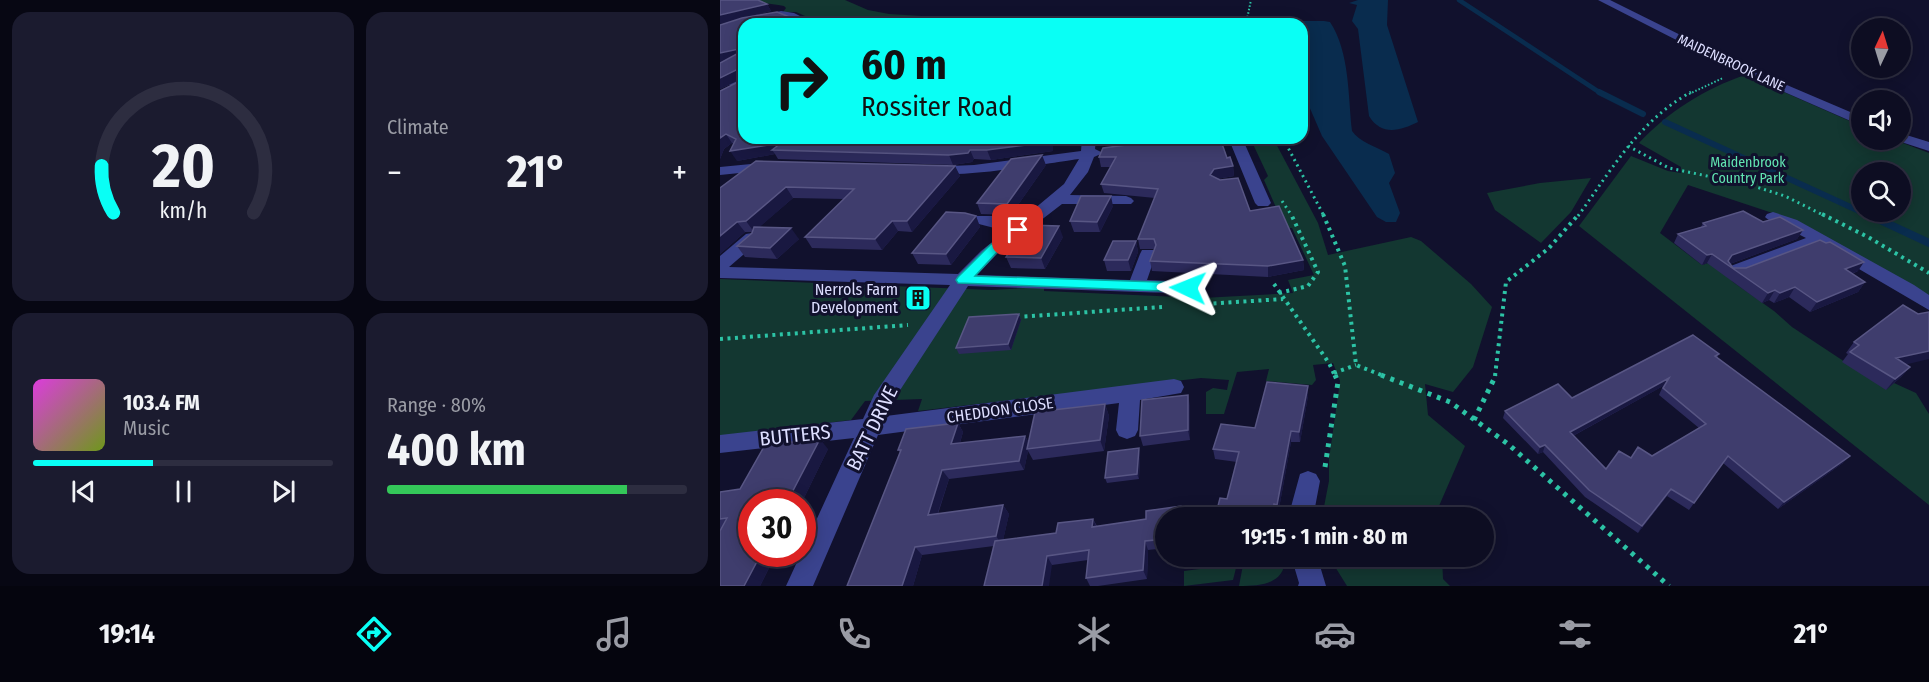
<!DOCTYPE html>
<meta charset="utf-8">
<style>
:root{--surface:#0d0d22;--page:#1b1b2f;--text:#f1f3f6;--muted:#9a9ca5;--line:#2d2d40;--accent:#09fff5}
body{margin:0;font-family:"Fira Sans Condensed",sans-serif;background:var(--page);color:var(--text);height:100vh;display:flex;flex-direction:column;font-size:22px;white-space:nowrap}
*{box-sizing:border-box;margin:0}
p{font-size:20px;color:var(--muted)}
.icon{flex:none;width:33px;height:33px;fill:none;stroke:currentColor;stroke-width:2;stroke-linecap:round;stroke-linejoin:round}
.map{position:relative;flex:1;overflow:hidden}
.details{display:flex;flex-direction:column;gap:12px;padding:12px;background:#070713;width:720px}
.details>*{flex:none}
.top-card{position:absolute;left:18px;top:18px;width:570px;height:126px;border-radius:18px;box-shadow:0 3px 15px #0003,0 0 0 2px var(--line);background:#09fff5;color:#111;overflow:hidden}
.needle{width:39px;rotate:4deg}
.tools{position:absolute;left:1131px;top:18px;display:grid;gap:12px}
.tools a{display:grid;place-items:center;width:60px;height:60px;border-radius:50%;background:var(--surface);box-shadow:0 3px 15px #0003,0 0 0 2px var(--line);font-size:30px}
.speed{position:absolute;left:18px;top:489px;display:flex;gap:12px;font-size:30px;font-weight:700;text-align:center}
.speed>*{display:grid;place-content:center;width:78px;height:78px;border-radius:50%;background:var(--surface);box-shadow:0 3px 15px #0003,0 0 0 2px var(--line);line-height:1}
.speed .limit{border:9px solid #d22;background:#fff;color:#111}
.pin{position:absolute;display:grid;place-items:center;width:51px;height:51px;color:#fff;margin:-26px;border-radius:12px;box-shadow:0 3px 9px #0006}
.me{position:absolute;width:66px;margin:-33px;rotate:272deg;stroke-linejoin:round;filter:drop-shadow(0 0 4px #0008)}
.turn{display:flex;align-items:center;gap:21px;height:126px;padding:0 24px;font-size:27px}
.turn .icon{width:78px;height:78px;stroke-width:2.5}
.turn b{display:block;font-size:42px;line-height:51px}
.big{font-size:45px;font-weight:700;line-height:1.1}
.details .tile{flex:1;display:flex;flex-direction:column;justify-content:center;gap:9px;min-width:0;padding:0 21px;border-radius:18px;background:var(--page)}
.details .dial{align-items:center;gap:0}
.dial svg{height:156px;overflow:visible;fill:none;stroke:var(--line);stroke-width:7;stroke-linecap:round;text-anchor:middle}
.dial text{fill:var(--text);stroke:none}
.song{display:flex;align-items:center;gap:18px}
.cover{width:72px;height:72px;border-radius:9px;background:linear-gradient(135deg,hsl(300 70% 55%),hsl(80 70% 35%))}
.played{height:6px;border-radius:3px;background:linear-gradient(90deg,var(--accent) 40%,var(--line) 40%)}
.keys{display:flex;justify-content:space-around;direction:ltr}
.heat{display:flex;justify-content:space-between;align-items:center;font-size:33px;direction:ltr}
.charge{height:9px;border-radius:4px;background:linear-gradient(90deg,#34c759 80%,var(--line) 0)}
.details .tiles{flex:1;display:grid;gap:12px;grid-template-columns:repeat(2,1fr)}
.trip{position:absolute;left:435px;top:507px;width:339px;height:60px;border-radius:30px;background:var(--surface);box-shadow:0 3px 15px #0003,0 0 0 2px var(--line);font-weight:700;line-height:60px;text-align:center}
.tabs{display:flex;height:96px;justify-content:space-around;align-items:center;background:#05050e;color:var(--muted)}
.tabs .icon{width:42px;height:42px}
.tabs .active{color:var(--accent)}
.tabs b{font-size:27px;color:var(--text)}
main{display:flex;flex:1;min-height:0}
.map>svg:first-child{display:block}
.green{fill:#133731;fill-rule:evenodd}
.water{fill:#092c4e}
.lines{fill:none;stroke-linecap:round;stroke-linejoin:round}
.stream-far2{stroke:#092c4e;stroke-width:4.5}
.stream-far1{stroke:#092c4e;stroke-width:6}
.stream{stroke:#092c4e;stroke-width:8}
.path-far3{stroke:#2cc3a5;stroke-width:2;stroke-dasharray:1.5 2;stroke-linecap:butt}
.path-far2{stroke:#2cc3a5;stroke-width:3;stroke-dasharray:2 4;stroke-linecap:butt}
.path-far1{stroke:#2cc3a5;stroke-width:4;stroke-dasharray:3 4.5;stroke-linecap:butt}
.path{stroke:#2cc3a5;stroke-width:5;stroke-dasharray:4 6;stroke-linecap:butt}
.minor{fill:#3a438e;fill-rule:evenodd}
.wall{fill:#2c2a5b;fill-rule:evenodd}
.shaded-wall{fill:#191841}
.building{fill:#3f3d6d;stroke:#585684;stroke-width:1.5;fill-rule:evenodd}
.route{fill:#09fff5;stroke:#06a69f;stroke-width:1.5}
.labels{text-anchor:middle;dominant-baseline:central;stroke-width:6;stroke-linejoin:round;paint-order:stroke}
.far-street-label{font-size:14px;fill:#dddeff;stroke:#11112d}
.far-park-label{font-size:14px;fill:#62e5b2;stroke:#11112d}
.poi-label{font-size:16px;fill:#dddeff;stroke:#11112d;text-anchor:end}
.street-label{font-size:16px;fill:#dddeff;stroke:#11112d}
.near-street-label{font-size:20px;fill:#dddeff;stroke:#11112d}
</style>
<main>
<section class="details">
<div class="tiles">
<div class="tile dial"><svg viewBox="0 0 100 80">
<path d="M14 69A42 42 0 1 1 86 69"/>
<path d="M14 69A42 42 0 0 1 8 45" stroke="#09fff5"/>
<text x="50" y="56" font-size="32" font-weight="700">20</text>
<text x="50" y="72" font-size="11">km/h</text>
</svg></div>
<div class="tile"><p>Climate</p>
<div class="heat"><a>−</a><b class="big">21°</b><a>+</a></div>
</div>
<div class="tile">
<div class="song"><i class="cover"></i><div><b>103.4 FM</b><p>Music</p></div></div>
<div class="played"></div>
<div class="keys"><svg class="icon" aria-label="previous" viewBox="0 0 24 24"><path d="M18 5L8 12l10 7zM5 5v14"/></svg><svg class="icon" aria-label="pause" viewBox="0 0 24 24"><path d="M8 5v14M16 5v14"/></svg><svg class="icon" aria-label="next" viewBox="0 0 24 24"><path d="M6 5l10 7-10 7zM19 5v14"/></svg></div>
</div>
<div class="tile"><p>Range · 80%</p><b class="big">400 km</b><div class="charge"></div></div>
</div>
</section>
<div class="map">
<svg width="1209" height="586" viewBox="0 0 1209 586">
<rect width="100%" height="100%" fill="#11112d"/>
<!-- green -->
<path class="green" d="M29 0H125L148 10 169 14 218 17 404 21 509 20 510 24H103L76 12H63L66 8 64 6C52 3 40 4 29 0Z
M1025 75 1141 126 1142 140H1175L1209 153V296L1077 221 968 185 940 233 982 265 994 261 1013 282 1054 311 1072 327 1166 389 1174 383 1196 393 1209 414V505L859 226 911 156 948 171 961 173V167L919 143C948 112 984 89 1025 75ZM1142 172H1180V212H1142Z
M524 138H553L598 223 608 255 691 237 701 241 751 284 772 307 753 367 733 392 705 384 708 415 745 446 719 506 720 517H602L609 481V459L620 381 613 363 593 365 596 380 592 385 546 381 549 369 517 372 504 414H486V392L493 388 507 390 509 380 481 378 198 411 202 399 145 401 131 420 0 436V279L271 290 324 287V291L482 298 573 293 568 280 594 275 572 228H565L544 180 548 176 532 142Z
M871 178 851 212 821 243 775 210 767 193 820 183Z
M497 557 514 559V563L517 564 513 580 464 586V571L495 567Z
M546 557H565C566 584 541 586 519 586L523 565H528L529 561 545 563Z
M609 557H722L723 579 730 586H627Z"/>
<!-- water -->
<path class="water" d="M638 0H668L667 25 698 122C680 131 661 136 649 116L638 29 632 21 637 5 629 3Z
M564 21H604L610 22C630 52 628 97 632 131 639 142 657 147 669 154L675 173 669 183 680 213 676 222H666L657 217 602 136 582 90V24H559Z"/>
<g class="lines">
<!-- stream-far2 -->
<path class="stream-far2" d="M739 0 882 94"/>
<!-- stream-far1 -->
<path class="stream-far1" d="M879 92 923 114
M945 122 1150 216"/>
<!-- stream -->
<path class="stream" d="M1147 214 1209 243"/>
<!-- path-far3 -->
<path class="path-far3" d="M526 24 531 0
M969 94 1003 78"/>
<!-- path-far2 -->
<path class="path-far2" d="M563 138 604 216
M908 146 949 168 1030 185 1065 196 1105 216
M562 201 572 216
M858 216C892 169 919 121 971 92"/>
<!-- path-far1 -->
<path class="path-far1" d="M603 214 625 266 636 365 664 376
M1102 214 1148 237 1209 273
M554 284 609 363 615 376
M559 293 588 286 598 272 571 214
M486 304 563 299
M297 317 442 307
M0 339 188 325
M614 373 636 365
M775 376 786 282 829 248 859 214"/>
<!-- path -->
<path class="path" d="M661 375 730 402 788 444 949 586
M754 420 776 375
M605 467 618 382 615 375"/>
<!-- minor -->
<path class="minor" d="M878 0H890L1029 69 1142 117V126L1021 73Z
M61 11 74 13 96 24H83L61 17 24 24V26L0 32V26Z
M0 78 24 80V86L0 84Z
M1180 133 1209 142V151L1175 140H1180Z
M362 138H376L375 149 383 153 374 157 368 172 350 195 406 196 411 198 414 201 411 204H342L277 254 257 275 410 280 420 254 422 250H434L436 254 427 280 477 282 483 284 486 288 483 292 477 294 248 286 171 404 166 416 454 379 461 381 464 387 461 393 420 400 418 430 415 436 407 439 399 436 396 430 399 403 158 435 93 586H66L134 438 0 453V435L143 419 154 395 230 285 0 278V256L26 234 32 233 40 238 38 242 9 267 238 274 261 251 286 231 251 222 249 219 251 216H273L296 224 344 184 359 159C336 162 218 183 206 170L208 167 254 165 361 151Z
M506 138H521L523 140 551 203 548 206H538L535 203 510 142Z
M53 162 58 163 60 166 58 169 0 175V167Z
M1053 212 1077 220 1194 285 1209 295V310L1098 245 1020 275H1008L1005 271 1008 267 1086 238C1077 233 1051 223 1045 217L1047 214Z
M588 471 596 474 600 481 593 518H568L580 474Z
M571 556H597L606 586H578L579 583Z"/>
</g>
<!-- wall -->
<path class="wall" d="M47 4 51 11 25 18 24 138H333V151L271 160 254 159 252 162 233 165 58 159 55 154 17 161 14 144 12 143 4 149 0 159V91L20 81V80L0 89V63L2 62 19 19Z
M379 157 507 158 513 166 514 176 497 179 583 260 584 270 548 277 432 271 430 261 434 249H420L418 239 435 198 384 193 381 184 391 167H381Z
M326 165 291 215 261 214 257 203Z
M235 166 240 176 192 232 178 231 162 250 92 248 85 237 124 199 73 198 39 227 79 239 57 259 25 257 17 246 32 232H25L0 254V188Z
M393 206 380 232H354L350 221Z
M256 216 260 227 231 265 198 264 192 253Z
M1043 222 1083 230 1077 239 1010 264 1013 268 1138 271 1132 274 1145 282 1138 292 1090 312 1069 297 1054 303 1049 300 1042 303 987 263 982 265 954 243 958 234 981 227 983 223Z
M343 237 325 269 291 268 286 257Z
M416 241 418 252 411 271H387L384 260Z
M299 314 301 320 291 350 239 354 236 348Z
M1134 342 1186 364 1190 367 1181 377 1166 390 1122 362 1128 354 1126 353Z
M999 354 997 358 1123 463 1058 509 1003 463 969 510 947 496 918 533 865 497 823 452 818 454 783 418 785 411 852 398ZM943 386 939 395 979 428 932 456 911 458 886 469 853 436Z
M588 396 580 442H571L558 514H555L554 518H495L507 499 517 462 495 459 493 449 535 428Z
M385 404 389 416 384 451 313 460 308 451 304 470 229 479 218 514 283 505 289 514 283 540 336 533 373 519 377 526 426 519 461 506 463 518H446V548L428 550 427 579 378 586H370L366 578 368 560 332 565 274 546 202 555 193 586 180 452 178 450 238 423 243 432 240 443 305 436 309 443Z
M470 405V440L423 446 420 436Z
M108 449 82 502H32V554H56L40 586 0 530V492L20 489Z
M420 454 419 479 387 483 385 478Z
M494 556H546L545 563Z"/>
<!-- shaded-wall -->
<path class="shaded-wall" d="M47 4 51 11 0 24V15Z
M24 48V58L0 63V53Z
M18 69 23 78 0 89V78Z
M6 134 12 143 4 149 0 159V138Z
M330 138H333V151L271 160 267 150Z
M390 138H437L391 144Z
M61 143 52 150 55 154 17 161 10 151Z
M250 150 254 159 252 162 233 165 229 155Z
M322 155 326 165 291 215 287 204Z
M235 166 240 176 192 232 187 221Z
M513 166 514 176 496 179 490 175 494 169Z
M66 187 73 198 34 232 26 221Z
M391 196 393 206 380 232 377 222Z
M256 216 260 227 231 265 226 254Z
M172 221 178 231 162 250 155 239Z
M17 222 25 232 0 254V236Z
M339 226 343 237 325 269 321 258Z
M71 228 79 239 57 259 50 248Z
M1083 230 1077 239 1007 265 1006 264 1012 255Z
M416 241 418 252 411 271 408 260Z
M992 254 987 263 982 265 987 255Z
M583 260 584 270 548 277V266Z
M1144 262 1138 271 1118 279 1125 269Z
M1145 282 1138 292 1090 312 1097 302Z
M1075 287 1069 297 1054 303 1060 293Z
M1055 290 1049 300 1042 303 1048 293Z
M299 314 301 320 291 350 288 344Z
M1209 351V359L1167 369 1176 358Z
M1190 367 1181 377 1166 390 1175 379Z
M949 378 945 385 847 439 850 432Z
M588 386V396L580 442 579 432Z
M468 395 470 405V440L468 430Z
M385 404 389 416 384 451 380 440Z
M238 423 243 432 237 453 231 444Z
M571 431V442L558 514 557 505Z
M305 436 310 445 307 449 308 451 304 470 299 461Z
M100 439 108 449 82 502H67Z
M825 445 823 452 818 454 820 447Z
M419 448 420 454 419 479 417 474Z
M1130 456 1123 463 1058 509 1064 502Z
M222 470 229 479 214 524 208 515Z
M951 489 947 496 918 533 922 526Z
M554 504V518H551Z
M283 505 289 514 282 545 276 536Z
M461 506 463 515V518H461Z
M373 519 377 528 372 527Z
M425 541 428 550 427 579 423 570Z
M195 547 202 555 193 586H182Z
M41 554H56L40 586H24Z
M327 556 332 565 329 586H322Z"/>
<!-- building -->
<path class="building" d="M0 0H38L47 4 0 15Z
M57 12 87 24H24V48L0 53V25L22 18Z
M24 50V138H330V142L267 150H250L248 153 229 155 52 150 61 143 10 151 16 139 6 134 0 138V91L20 81 21 70 18 69 0 78V63Z
M461 138H500L507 158 510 157 513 166 494 169 490 175 500 180 518 178 530 211 559 206 583 260 548 266 430 261 436 245 434 239H418L438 189 381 184 396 157H379L383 148Z
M322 155 287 204 257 203 291 159Z
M36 161 235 166 187 221H172L155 239 85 237 134 189 66 187 26 221 17 222 0 236V188Z
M361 196H391L377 222 350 221Z
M1023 211 1043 222 1060 217 1083 230 1012 255 1008 261 1013 268H1026L1100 240 1106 243 1110 242 1144 262 1125 269 1145 282 1097 302 1075 287 1060 293 1055 290 1048 293 992 254 987 255 958 234 986 226 983 223Z
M226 212 245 213 256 216 226 254 192 253Z
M307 225 339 226 321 258 286 257Z
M34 227 71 228 50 248 17 246 32 233Z
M393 241H416L408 260H384Z
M1183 305 1198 314 1209 312V351L1176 358 1190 367 1175 379 1130 352 1139 345 1134 342Z
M299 314 288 344 236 348 249 317Z
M973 335 999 354 995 356 1130 456 1064 502 1008 456 974 503 951 489 922 526 869 490 825 445 820 447 785 411 838 384 852 398ZM949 378 943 388 986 424 932 456 918 447 911 458 899 451 886 469 850 432Z
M547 382 588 386 579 432 571 431 557 505 554 504 551 518H495L500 498 507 499 519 452 493 449 501 424 535 428Z
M468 395V430L420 436 422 400Z
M385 404 380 440 307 449 315 412Z
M238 423 231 444 305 436 299 461 222 470 208 515 283 505 276 536 195 547 182 586H127L181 450H178L186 429Z
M100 439 67 502H32V554H41L24 586H0V531L7 518 0 519V492L20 489 45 445Z
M419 448 417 474 385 478 388 452Z
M461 506V518H446V539L425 541 423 570 366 578 369 550 327 556 322 586H264L275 541 336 533 338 523 373 519 372 527 426 519V511Z"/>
<!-- route -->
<path class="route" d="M298 226 304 230 303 232 279 250 255 276 468 283 475 288 468 292 238 283 236 280 238 277 270 245Z"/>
<!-- icons -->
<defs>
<g id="building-square" transform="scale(1.35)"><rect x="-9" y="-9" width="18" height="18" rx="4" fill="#09fff5" stroke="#11112d"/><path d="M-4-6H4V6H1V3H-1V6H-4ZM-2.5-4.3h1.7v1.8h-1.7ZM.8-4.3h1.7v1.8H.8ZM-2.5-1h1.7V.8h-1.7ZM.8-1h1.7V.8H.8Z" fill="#111"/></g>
</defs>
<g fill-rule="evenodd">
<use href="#building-square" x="198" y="298"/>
</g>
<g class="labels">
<!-- far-street labels -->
<g class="far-street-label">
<text transform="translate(1011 63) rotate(25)">MAIDENBROOK LANE</text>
</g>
<!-- far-park labels -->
<g class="far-park-label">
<text x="1028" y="162">Maidenbrook<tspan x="1028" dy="16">Country Park</tspan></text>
</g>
<!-- poi labels -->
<g class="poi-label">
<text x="178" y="289">Nerrols Farm<tspan x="178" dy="18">Development</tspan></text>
</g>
<!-- street labels -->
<g class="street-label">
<text transform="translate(280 410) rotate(-8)">CHEDDON CLOSE</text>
</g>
<!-- near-street labels -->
<g class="near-street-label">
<text transform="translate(152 428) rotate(-64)">BATT DRIVE</text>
<text transform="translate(75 435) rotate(-6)">BUTTERS</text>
</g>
</g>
</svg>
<div class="tools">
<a><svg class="needle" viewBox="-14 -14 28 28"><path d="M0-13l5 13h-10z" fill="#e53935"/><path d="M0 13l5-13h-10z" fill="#9a9ca5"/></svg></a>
<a><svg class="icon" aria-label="sound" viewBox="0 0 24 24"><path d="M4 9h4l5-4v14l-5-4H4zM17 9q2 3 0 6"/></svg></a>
<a><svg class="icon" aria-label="search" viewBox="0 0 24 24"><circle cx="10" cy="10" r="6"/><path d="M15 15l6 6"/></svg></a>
</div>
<div class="speed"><div class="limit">30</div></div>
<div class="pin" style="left:298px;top:230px;background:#d93025"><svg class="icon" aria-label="arrive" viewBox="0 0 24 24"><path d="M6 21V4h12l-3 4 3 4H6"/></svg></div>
<svg class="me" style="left:468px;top:288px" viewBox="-20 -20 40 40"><path d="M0-17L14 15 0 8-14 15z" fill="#09fff5" stroke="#fff" stroke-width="4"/></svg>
<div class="trip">19:15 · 1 min · 80 m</div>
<div class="top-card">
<div class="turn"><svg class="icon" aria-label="right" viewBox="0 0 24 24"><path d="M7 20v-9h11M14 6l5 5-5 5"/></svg><div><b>60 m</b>Rossiter Road</div></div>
</div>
</div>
</main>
<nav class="tabs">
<b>19:14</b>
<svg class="icon active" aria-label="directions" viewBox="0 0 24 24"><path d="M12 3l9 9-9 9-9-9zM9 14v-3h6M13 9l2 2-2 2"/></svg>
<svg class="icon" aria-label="music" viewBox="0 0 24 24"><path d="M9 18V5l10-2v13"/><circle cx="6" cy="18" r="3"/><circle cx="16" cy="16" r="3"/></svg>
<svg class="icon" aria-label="phone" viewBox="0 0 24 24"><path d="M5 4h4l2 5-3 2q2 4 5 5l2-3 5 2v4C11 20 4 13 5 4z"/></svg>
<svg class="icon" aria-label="climate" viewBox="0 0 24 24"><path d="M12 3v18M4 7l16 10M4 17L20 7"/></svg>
<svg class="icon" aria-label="car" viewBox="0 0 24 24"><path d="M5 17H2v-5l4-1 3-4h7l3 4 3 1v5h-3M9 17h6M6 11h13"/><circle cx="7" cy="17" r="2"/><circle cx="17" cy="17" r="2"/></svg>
<svg class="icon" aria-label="filters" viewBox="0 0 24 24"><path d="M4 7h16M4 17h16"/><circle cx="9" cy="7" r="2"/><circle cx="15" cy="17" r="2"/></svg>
<b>21°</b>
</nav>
